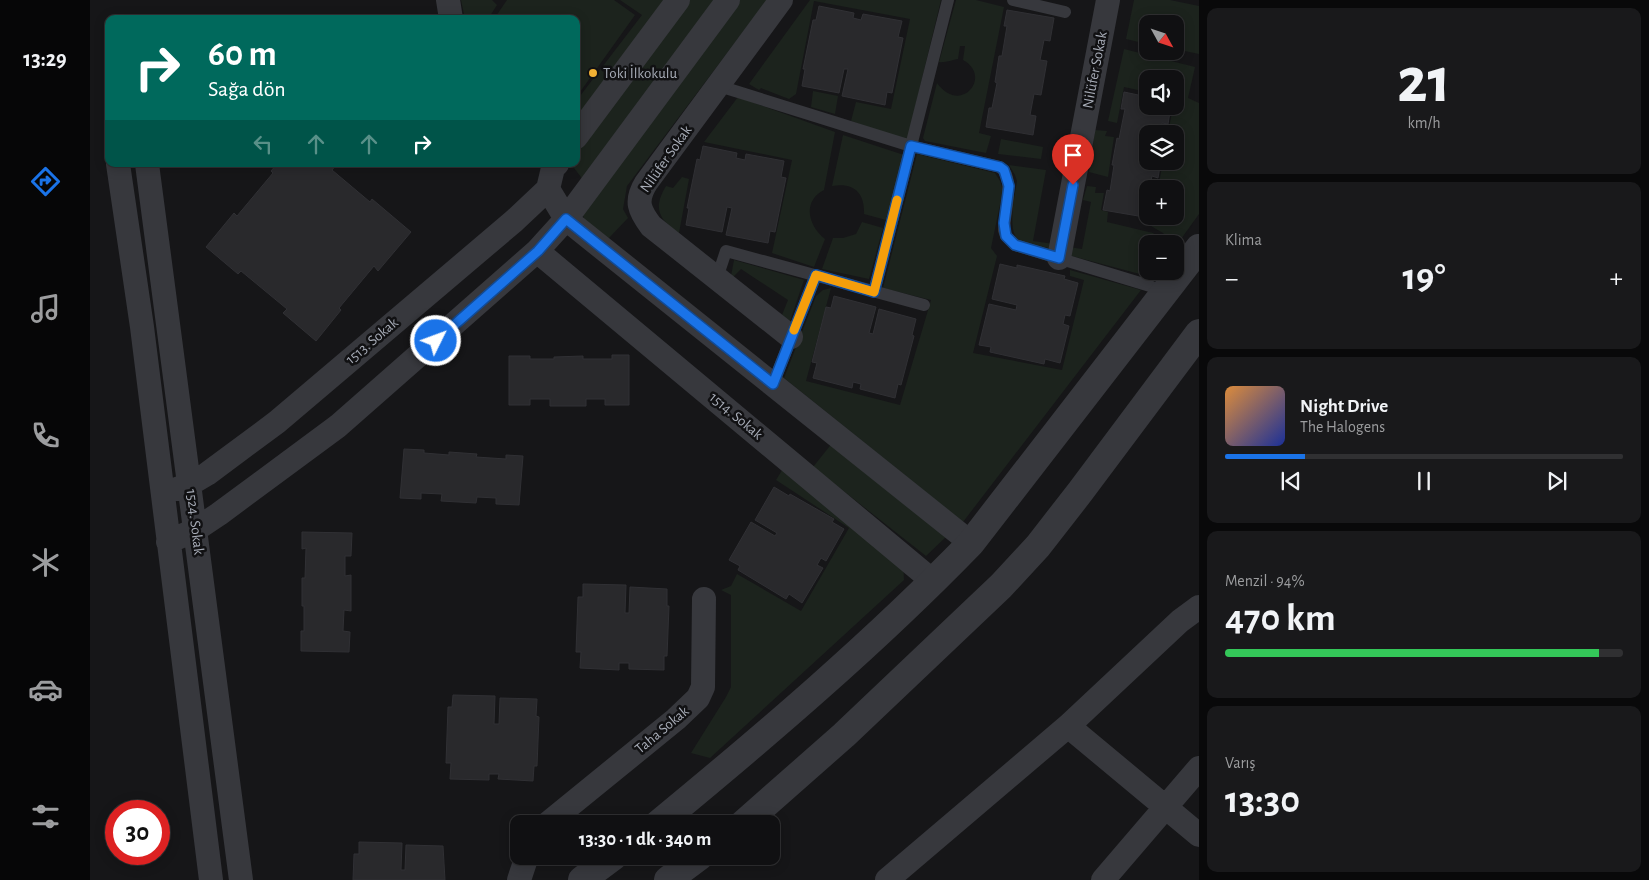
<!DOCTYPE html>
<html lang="tr">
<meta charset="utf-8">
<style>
:root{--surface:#101012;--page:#19191b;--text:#f1f3f6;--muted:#9c9d9f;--line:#303032;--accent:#1a73e8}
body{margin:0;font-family:"Alegreya Sans",sans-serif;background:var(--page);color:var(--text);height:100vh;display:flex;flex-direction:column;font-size:19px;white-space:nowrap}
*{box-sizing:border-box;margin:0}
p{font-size:16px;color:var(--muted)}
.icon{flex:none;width:28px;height:28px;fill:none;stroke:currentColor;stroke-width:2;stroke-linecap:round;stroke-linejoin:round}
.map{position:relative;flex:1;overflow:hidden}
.sheet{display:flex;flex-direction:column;gap:8px;padding:8px;background:#09090a;width:450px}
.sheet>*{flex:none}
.hud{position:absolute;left:15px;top:15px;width:475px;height:152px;border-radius:10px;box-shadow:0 2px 12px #0003,0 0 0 1px var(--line);background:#00695c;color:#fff;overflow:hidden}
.needle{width:32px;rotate:130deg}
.buttons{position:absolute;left:1049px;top:15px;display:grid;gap:10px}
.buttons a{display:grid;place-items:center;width:45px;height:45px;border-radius:10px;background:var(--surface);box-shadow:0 2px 12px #0003,0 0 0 1px var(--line);font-size:25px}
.speed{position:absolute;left:15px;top:800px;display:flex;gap:10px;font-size:25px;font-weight:700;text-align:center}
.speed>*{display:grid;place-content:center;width:65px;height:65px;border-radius:50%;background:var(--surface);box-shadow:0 2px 12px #0003,0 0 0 1px var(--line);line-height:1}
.speed .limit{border:8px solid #d22;background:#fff;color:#111}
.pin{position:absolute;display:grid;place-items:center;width:42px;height:42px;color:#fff;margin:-51px -21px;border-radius:50% 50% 50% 0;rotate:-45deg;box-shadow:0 0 5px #0007}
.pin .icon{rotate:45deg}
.me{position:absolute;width:55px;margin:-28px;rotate:48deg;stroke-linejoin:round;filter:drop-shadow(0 0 4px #0008)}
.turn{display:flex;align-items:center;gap:18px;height:105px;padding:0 20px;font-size:22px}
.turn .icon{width:65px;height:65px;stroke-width:2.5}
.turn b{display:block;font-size:35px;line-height:42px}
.lanes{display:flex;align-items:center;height:48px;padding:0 20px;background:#0003;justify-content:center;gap:25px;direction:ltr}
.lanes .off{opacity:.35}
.big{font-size:38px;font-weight:700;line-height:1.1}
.sheet .card{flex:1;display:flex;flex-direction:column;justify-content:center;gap:8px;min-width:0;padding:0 18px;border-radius:10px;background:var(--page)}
.sheet .dial{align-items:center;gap:0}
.dial b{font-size:65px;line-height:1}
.song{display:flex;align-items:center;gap:15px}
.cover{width:60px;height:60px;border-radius:8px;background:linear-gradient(135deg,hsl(30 70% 55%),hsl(230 70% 35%))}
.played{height:5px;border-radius:2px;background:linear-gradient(90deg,var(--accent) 20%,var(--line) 20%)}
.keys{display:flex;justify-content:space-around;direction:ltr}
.heat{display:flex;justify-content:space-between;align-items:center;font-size:28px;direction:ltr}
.charge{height:8px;border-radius:4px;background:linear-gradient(90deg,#34c759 94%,var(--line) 0)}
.trip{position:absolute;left:420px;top:815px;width:270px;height:50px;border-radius:10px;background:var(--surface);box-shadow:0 2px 12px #0003,0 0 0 1px var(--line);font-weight:700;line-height:50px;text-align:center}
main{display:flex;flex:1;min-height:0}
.tab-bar{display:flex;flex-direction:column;width:90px;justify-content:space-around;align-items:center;background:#060607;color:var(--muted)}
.tab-bar .icon{width:35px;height:35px}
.tab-bar .active{color:var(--accent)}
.tab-bar b{font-size:22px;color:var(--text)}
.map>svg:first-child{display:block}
.green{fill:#1c231d}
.building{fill:#29292c;stroke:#303034}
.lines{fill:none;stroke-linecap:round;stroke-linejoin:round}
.service{stroke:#37383d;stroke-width:12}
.minor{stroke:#37383d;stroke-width:24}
.tertiary{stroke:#37383d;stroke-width:28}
.route-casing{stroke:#114b97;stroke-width:12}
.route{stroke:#1a73e8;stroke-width:9}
.slow{stroke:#f59e0b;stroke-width:9}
.poi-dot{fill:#f2b134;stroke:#111113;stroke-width:2}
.labels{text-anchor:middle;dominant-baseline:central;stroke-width:5;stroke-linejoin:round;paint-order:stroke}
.street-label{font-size:15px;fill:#a8adb8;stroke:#111113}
.poi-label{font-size:15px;fill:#a8adb8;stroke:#111113;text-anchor:start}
</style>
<main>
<nav class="tab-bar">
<b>13:29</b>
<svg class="icon active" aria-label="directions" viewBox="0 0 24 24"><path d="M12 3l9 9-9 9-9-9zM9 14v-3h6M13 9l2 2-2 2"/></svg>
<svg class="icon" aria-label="music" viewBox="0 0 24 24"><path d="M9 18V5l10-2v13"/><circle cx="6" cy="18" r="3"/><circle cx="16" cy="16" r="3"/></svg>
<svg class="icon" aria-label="phone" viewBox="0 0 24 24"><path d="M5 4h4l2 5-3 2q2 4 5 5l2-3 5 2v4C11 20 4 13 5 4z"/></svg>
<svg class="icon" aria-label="climate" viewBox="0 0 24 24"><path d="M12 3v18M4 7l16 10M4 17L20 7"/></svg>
<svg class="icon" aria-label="car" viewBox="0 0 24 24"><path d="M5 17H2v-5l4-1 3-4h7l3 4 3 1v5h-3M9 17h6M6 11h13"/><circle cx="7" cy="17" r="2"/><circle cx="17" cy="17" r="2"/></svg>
<svg class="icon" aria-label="filters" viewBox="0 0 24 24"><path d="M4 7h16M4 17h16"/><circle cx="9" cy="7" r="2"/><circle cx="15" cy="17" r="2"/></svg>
</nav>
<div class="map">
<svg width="1109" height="880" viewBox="0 0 1109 880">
<rect width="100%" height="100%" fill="#161618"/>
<!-- green -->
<path class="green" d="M371 0H402L407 5 398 19H375Z
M417 0H524L545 15 490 92 486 89V19H404Z
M530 0H574L486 118V94L490 96 552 15Z
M598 0H627L494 181 481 164H486V150Z
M649 0H677L537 186 533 209 538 218 518 239 494 219 493 215Z
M720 0H851L817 141 761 121 766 102 801 109 820 19 724 1 706 94 699 99 671 88 669 90 659 84Z
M866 0H886L914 7 889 133 901 136 896 153 835 141 833 138 847 83C871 116 903 76 873 60L875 46H870L868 59C862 60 855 63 849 62Z
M1044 0H1080L1109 6V54L1085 49V24H1058L1057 44 1036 39Z
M1034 49 1105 67 1098 98 1109 103V214L1086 246 1073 233 1061 226 1063 216H1085V189H1068L1073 161H1085V134H1078L1083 106H1085V79H1058L1057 92 1034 87 1027 123 1018 121Z
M723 91 748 96 745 114 721 107Z
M648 97 745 132 734 190C712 201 718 226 735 239L724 267 682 253 702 160 614 142Z
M1005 130 1017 131 1015 136 1024 137 1018 177 999 172Z
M753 135 814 155 796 220 774 214C775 193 764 182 742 186Z
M911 139 953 147 951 159 908 154Z
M827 154 905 173 910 181 913 190 901 248 907 256 883 353 972 370 994 280 980 276V270L1051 290 873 522 694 378 726 296 733 290 741 288 716 381 810 405 841 300 793 288Z
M919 165 956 170 943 241 964 244V249C954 247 939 246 930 241 916 233 925 195 927 181L925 175Z
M592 177 599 179 589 233C568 219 563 208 576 186L583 188Z
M997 186 1006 187 1005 193H1014L1011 210 1018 212 1017 222 1063 233 1075 244H1058V271H1065L1061 277 978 255 979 247 992 249 1001 202 993 200Z
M772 222 793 228 779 279 732 269 743 238H753L766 234Z
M644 260 714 280 699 324 690 320 698 300 651 269 644 276H641Z
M743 442 858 535 836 556 723 467Z
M694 467 813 560 814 580 620 758 601 753 636 697 641 687V595L631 590 641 586 647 574 711 611 759 528 686 480Z"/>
<!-- building -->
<path class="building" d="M729 6 764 13 763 18 771 20 773 14 812 21 808 37 813 38 802 93 797 92 795 105 752 96 758 69H754L749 93 712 86 715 69H713L723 20H726Z
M917 10 964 18 960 41 954 40 950 60 957 61 951 95 944 94 940 115 946 116 943 135 896 127 899 108H902L907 83 905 82 909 56H912L917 26H914Z
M1034 92 1058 97V106H1081L1078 124 1072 123 1070 134H1058V161H1071L1068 178 1062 176 1059 189H1058V216H1060V218L1013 210 1017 190 1020 191 1024 165H1022L1027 138 1029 139 1035 109H1031Z
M613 146 647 153 646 158 655 160 656 154 694 161 691 177 696 178 685 232 680 231 678 243 636 235 642 208 637 207 632 232 596 225 599 208H597L607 159 610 160Z
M187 164H244L246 165 242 170 280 202 282 199 321 232 288 271 284 266 249 308 251 310 226 341 193 313 197 309 151 271 148 274 116 247 144 213 147 216 183 173 181 171Z
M910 264 927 268V265L975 276 974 279 988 283 980 316 975 315 973 324 979 326 970 363 955 359 954 364 900 352 901 347 889 345 899 304 926 310 927 305 902 299Z
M744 296 786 307 779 333 783 334 789 309 826 319 822 335 824 336 811 385 808 384 805 398 770 389 771 384 763 382 762 388 723 378 727 363 722 362 736 307 741 308Z
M522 355H539V405H515V399H496V406H460V399H440V405H419V356H440V359H464V357L493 356V359H522Z
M314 449 334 450V453L359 455V452L387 454 386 457 416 459V455L433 456 429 505 406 504V498L387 497 386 503 351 501 352 494 331 493V499L310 498Z
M684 487 699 496 700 494 744 519 742 522 754 529 736 561 731 558 727 565 733 568 712 603 699 594 696 599 648 570 650 566 639 560 661 522 685 536 687 533 665 520Z
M212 532 262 533 261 556H255V576L261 575V611L254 610 253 631 260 632 259 652 211 651V631H214V606H212V578H215L216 548 212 549Z
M493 584 536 585 535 613H539L540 587 577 589V606H579L577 656H574V670L539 669V663H529V670L490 668 491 652H486L488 597H493Z
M363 695 405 696 404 724H409L410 698 447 699 446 716 449 717 447 766H444L443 781 408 779 409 774H399V780L360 779 361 763H356L358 707H362Z
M269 842 312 843 311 870H315L316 845 353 846 355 880H263L264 854H269Z"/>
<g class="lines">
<!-- service -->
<path class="service" d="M923 0 975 12
M629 86 821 146 910 167C926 178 914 213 914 230L916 236 925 245 1060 286 1074 293
M627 278 636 251 834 305
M784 292 858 0
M683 384 726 275"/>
<!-- minor -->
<path class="minor" d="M358 0 361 19
M691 0 556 183C545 201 549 210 561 226L701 337
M486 137 588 0
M28 164 52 327 121 880
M57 164 151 880
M458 189 476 219 881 543
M447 251 844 582
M969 258 1018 0
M87 489 100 484 117 474 187 422 424 221 458 189 463 168 467 164
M78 542 105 530 129 514 248 426 447 251 476 219 638 0
M978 726 1109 835
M457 824 586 719 608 698 613 687 614 599
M429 880 437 856
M797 880 978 726 1090 621 1109 607
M1013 880 1109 768"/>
<!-- tertiary -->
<path class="tertiary" d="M568 824C676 735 784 643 881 543L1109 248
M653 824 754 735 911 586 948 546 990 492 1109 333
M492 880 524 856
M578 880 610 856"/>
</g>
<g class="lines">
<!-- route casing -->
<g class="route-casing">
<path id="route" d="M346 341 448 251 476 219 683 384 726 275 784 292 821 146 910 167 914 170 919 186 914 223 916 236 925 245 969 258 983 185"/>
</g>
<!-- route -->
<use href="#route" class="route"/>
<!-- slow -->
<path class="slow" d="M704 330 726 275 784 292 807 200"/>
</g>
<!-- markers -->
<circle class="poi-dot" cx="503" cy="73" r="5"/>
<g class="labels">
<!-- street labels -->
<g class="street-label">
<text transform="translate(1005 70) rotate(-79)">Nilüfer Sokak</text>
<text transform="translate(576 159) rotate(-55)">Nilüfer Sokak</text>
<text transform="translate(282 341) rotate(-40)">1513. Sokak</text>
<text transform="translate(646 416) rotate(40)">1514. Sokak</text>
<text transform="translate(105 522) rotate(83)">1524. Sokak</text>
<text transform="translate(572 730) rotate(-40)">Taha Sokak</text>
</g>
<!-- poi labels -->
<g class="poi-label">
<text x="513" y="73">Toki İlkokulu</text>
</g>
</g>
</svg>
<div class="buttons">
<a><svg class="needle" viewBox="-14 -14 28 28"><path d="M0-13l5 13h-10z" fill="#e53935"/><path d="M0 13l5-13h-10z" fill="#9c9d9f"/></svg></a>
<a><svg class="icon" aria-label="sound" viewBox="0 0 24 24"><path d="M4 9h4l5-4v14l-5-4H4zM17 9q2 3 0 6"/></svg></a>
<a><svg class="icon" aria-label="layers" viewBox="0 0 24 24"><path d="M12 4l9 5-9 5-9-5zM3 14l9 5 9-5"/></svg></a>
<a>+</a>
<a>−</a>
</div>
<div class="speed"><div class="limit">30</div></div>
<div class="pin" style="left:983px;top:185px;background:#d93025"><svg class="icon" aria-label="arrive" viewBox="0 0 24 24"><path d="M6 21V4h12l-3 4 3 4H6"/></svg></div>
<svg class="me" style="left:346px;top:341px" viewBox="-20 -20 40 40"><circle r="17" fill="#1a73e8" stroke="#fff" stroke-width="3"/><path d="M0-11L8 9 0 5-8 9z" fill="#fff"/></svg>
<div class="trip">13:30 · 1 dk · 340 m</div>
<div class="hud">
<div class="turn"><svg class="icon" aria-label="right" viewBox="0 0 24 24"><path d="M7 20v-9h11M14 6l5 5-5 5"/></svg><div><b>60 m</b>Sağa dön</div></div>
<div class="lanes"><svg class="icon off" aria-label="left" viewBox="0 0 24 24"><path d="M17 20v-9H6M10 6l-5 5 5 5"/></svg><svg class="icon off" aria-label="ahead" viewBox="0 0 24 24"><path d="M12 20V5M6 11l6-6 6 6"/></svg><svg class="icon off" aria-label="ahead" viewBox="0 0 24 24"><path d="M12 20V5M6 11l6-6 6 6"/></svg><svg class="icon" aria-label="right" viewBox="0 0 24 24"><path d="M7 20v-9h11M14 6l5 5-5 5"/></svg></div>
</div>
</div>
<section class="sheet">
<div class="card dial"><b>21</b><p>km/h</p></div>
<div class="card"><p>Klima</p>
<div class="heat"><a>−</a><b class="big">19°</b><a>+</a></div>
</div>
<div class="card">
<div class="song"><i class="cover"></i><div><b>Night Drive</b><p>The Halogens</p></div></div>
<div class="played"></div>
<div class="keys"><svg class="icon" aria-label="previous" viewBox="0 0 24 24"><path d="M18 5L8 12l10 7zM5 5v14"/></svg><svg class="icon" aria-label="pause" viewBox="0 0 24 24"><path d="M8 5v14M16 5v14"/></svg><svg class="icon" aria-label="next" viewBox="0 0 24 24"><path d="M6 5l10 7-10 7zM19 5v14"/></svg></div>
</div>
<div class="card"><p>Menzil · 94%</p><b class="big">470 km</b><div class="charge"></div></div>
<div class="card"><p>Varış</p><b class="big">13:30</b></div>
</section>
</main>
